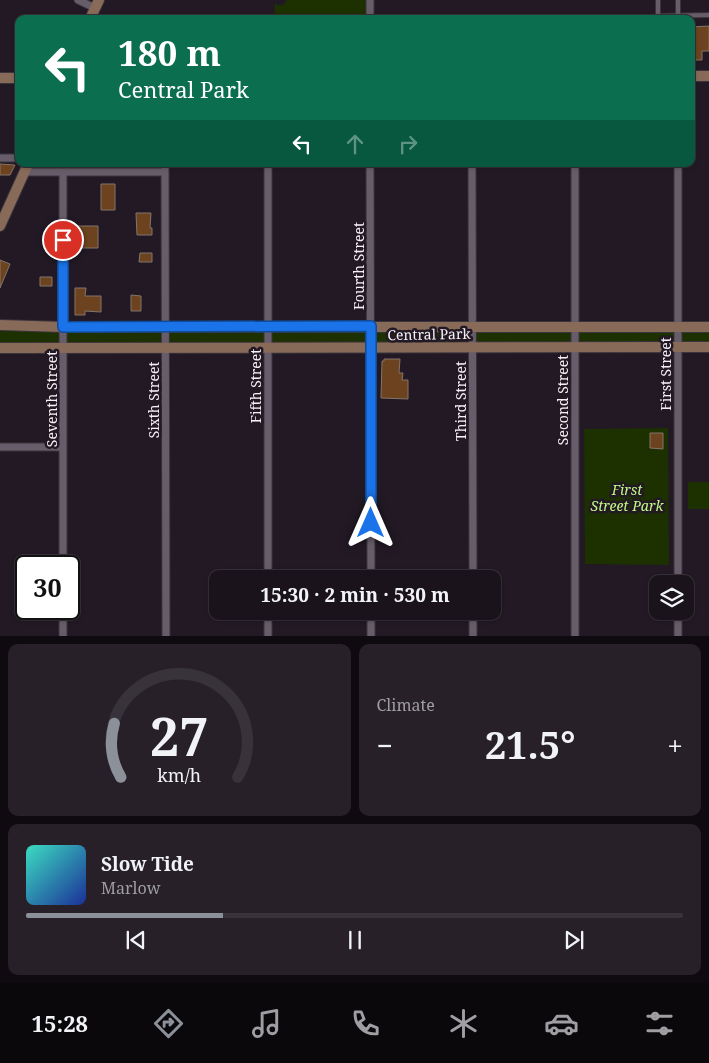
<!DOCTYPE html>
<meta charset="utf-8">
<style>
:root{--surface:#1a131b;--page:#272028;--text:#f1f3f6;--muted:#9f9ea3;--line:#38323a;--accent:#8c9099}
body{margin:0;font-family:"Noto Serif",serif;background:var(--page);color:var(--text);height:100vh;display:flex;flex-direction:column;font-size:19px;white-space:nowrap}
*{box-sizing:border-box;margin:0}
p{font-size:16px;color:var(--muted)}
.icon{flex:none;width:28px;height:28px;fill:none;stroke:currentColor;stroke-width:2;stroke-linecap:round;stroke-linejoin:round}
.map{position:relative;height:636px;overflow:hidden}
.side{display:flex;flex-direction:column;gap:8px;padding:8px;background:#0e0a0f;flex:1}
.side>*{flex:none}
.top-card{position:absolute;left:15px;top:15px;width:680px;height:152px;border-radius:10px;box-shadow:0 1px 4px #0004,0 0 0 1px var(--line);background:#0b6e4f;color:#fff;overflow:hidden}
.fabs{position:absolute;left:649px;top:575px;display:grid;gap:10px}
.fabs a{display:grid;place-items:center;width:45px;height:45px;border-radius:10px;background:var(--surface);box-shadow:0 1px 4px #0004,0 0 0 1px var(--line);font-size:25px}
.speed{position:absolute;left:15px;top:555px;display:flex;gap:10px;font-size:25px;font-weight:700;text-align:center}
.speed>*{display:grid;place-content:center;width:65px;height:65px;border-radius:50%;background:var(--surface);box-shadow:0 1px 4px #0004,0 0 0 1px var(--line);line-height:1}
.speed .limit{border:2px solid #111;border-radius:8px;background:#fff;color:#111}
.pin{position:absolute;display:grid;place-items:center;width:42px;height:42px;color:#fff;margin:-21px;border:2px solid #fff;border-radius:50%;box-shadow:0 1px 5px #0007}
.me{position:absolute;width:55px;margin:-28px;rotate:0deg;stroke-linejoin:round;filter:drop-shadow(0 0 4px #0008)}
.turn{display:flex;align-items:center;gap:18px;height:105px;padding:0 20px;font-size:22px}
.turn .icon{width:65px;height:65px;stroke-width:2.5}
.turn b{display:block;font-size:35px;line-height:42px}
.lanes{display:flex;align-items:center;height:48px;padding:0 20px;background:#0003;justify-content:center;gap:25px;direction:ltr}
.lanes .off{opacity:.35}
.big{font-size:38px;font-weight:700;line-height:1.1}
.side .widget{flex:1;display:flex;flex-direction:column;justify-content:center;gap:8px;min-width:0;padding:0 18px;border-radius:10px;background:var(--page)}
.side .dial{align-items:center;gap:0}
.dial svg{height:130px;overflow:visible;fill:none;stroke:var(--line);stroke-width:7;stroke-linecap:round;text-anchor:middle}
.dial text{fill:var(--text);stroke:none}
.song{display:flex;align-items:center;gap:15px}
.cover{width:60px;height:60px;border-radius:8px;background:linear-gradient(135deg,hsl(170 70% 55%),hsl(230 70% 35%))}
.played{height:5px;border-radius:2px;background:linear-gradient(90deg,var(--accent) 30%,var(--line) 30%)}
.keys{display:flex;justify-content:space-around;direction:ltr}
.heat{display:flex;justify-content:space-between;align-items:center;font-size:28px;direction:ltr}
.side .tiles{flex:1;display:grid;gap:8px;grid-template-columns:1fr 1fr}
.widget:last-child{grid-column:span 2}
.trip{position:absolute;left:209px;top:570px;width:292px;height:50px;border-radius:10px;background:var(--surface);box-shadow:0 1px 4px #0004,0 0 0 1px var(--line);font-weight:700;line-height:50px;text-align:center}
.menu{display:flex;height:80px;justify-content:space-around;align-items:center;background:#0a080b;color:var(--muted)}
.menu .icon{width:35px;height:35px}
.menu .selected{color:var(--accent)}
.menu b{font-size:22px;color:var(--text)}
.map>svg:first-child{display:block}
.green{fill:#1c3000}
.building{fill:#6c431e;stroke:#83756a}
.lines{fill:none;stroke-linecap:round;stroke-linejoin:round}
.lane-casing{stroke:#3a343c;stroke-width:6}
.street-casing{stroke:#3a343c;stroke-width:9}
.secondary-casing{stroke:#3a343c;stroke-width:12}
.lane{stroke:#675d6a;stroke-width:4}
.street{stroke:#675d6a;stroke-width:7}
.secondary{stroke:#886a59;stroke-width:10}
.route-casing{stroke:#114b97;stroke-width:12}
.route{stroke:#1a73e8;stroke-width:9}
.labels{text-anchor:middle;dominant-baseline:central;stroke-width:5;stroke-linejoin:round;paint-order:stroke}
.street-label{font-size:14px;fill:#f6f0f7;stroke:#221924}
.park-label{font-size:14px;font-style:italic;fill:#c1fa85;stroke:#221924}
</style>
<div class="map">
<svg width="709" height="636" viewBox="0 0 709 636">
<rect width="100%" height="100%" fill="#221924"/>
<!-- green -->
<path class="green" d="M287 0H366V19H274L275 3 278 5H283Z
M0 330H709V344H0Z
M668 428 669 565 585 564 584 429Z
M688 482H709V509H688Z"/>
<!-- building -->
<path class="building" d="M709 26V51H702V60H691V27Z
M0 164 15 165 10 175H0Z
M101 184H115V210H101Z
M136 213H151L150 228H152V235H137Z
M78 226H98V248H76Z
M140 253H152V262H139Z
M0 260 10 264 0 288Z
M40 277H52V286H40Z
M75 288H86L85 296H101V312L85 311V315H75Z
M131 295 141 296V311H131Z
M384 359H400L399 373H403L402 380H408V399L381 398 382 361H384Z
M650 433H663V449L650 448Z"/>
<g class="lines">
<!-- lane casing -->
<g class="lane-casing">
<path id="lane" d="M658 0V18
M678 0V19
M658 16 709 15"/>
</g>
<!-- street casing -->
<g class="street-casing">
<path id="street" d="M78 0 95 8
M370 0V19
M0 158H19
M165 164 166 636
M370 164 371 579
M472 164 473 579
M575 164V636
M678 164V584
M24 172H165
M63 172V566
M0 447H63
M268 579V164
M63 609V636
M371 611V636
M473 611V636
M678 611V636
M268 636V611"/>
</g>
<!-- secondary casing -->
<g class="secondary-casing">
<path id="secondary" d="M90 19 99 0
M691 76H709
M0 78H19
M0 226 28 164
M0 325 63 327H709
M0 348 709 347"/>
</g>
<!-- lane -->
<use href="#lane" class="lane"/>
<!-- street -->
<use href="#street" class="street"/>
<!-- secondary -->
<use href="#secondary" class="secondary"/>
</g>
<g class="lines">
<!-- route casing -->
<g class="route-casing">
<path id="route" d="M63 240V327L371 326V523"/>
</g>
<!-- route -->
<use href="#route" class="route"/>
</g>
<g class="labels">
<!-- street labels -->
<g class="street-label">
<text transform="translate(358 266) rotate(-90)">Fourth Street</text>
<text transform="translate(429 334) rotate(-1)">Central Park</text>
<text transform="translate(665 374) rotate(-90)">First Street</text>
<text transform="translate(255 386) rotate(-90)">Fifth Street</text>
<text transform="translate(51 399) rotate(-90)">Seventh Street</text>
<text transform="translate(153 400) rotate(-90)">Sixth Street</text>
<text transform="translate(562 400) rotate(-90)">Second Street</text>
<text transform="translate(460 401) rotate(-90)">Third Street</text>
</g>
<!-- park labels -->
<g class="park-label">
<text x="627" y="489">First<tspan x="627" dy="16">Street Park</tspan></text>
</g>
</g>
</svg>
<div class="fabs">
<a><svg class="icon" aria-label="layers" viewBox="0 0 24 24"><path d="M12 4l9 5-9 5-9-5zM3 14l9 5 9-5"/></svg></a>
</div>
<div class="speed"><div class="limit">30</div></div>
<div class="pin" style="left:63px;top:240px;background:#d93025"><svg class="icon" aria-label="arrive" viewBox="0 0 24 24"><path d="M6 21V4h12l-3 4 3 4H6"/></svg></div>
<svg class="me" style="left:371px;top:523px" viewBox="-20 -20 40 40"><path d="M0-17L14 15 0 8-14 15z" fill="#1a73e8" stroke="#fff" stroke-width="4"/></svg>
<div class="trip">15:30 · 2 min · 530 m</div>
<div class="top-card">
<div class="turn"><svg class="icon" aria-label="left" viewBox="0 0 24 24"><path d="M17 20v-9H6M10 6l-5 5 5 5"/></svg><div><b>180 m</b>Central Park</div></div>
<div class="lanes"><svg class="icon" aria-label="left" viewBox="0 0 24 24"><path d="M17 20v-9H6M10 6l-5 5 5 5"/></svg><svg class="icon off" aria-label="ahead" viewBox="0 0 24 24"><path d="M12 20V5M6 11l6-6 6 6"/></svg><svg class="icon off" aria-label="right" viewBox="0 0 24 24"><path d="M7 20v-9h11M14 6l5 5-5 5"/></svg></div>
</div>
</div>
<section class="side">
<div class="tiles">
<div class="widget dial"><svg viewBox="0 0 100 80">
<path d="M14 69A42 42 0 1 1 86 69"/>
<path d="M14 69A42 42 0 0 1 10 36" stroke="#8c9099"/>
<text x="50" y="56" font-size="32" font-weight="700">27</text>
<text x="50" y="72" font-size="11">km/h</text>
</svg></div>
<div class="widget"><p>Climate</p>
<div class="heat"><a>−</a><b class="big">21.5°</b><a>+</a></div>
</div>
<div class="widget">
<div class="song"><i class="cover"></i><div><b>Slow Tide</b><p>Marlow</p></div></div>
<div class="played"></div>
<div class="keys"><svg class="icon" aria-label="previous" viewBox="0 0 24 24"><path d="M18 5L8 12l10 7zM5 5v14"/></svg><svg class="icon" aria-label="pause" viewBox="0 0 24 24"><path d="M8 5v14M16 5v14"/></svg><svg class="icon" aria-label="next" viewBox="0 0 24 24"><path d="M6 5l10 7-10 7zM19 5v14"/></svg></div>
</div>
</div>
</section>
<nav class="menu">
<b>15:28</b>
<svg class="icon selected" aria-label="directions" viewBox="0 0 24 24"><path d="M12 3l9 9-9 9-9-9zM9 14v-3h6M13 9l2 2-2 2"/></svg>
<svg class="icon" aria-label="music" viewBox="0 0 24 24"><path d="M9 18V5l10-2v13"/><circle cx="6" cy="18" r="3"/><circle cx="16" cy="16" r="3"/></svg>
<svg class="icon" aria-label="phone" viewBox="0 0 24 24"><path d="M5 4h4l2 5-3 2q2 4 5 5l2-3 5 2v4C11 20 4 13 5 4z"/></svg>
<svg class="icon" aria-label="climate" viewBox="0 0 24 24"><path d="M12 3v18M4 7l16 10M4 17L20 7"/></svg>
<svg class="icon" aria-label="car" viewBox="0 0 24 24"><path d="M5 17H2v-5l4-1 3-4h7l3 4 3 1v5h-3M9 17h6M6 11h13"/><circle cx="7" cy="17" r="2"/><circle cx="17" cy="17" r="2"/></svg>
<svg class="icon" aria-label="filters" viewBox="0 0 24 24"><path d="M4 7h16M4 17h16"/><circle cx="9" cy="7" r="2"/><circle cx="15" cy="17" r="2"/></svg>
</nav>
